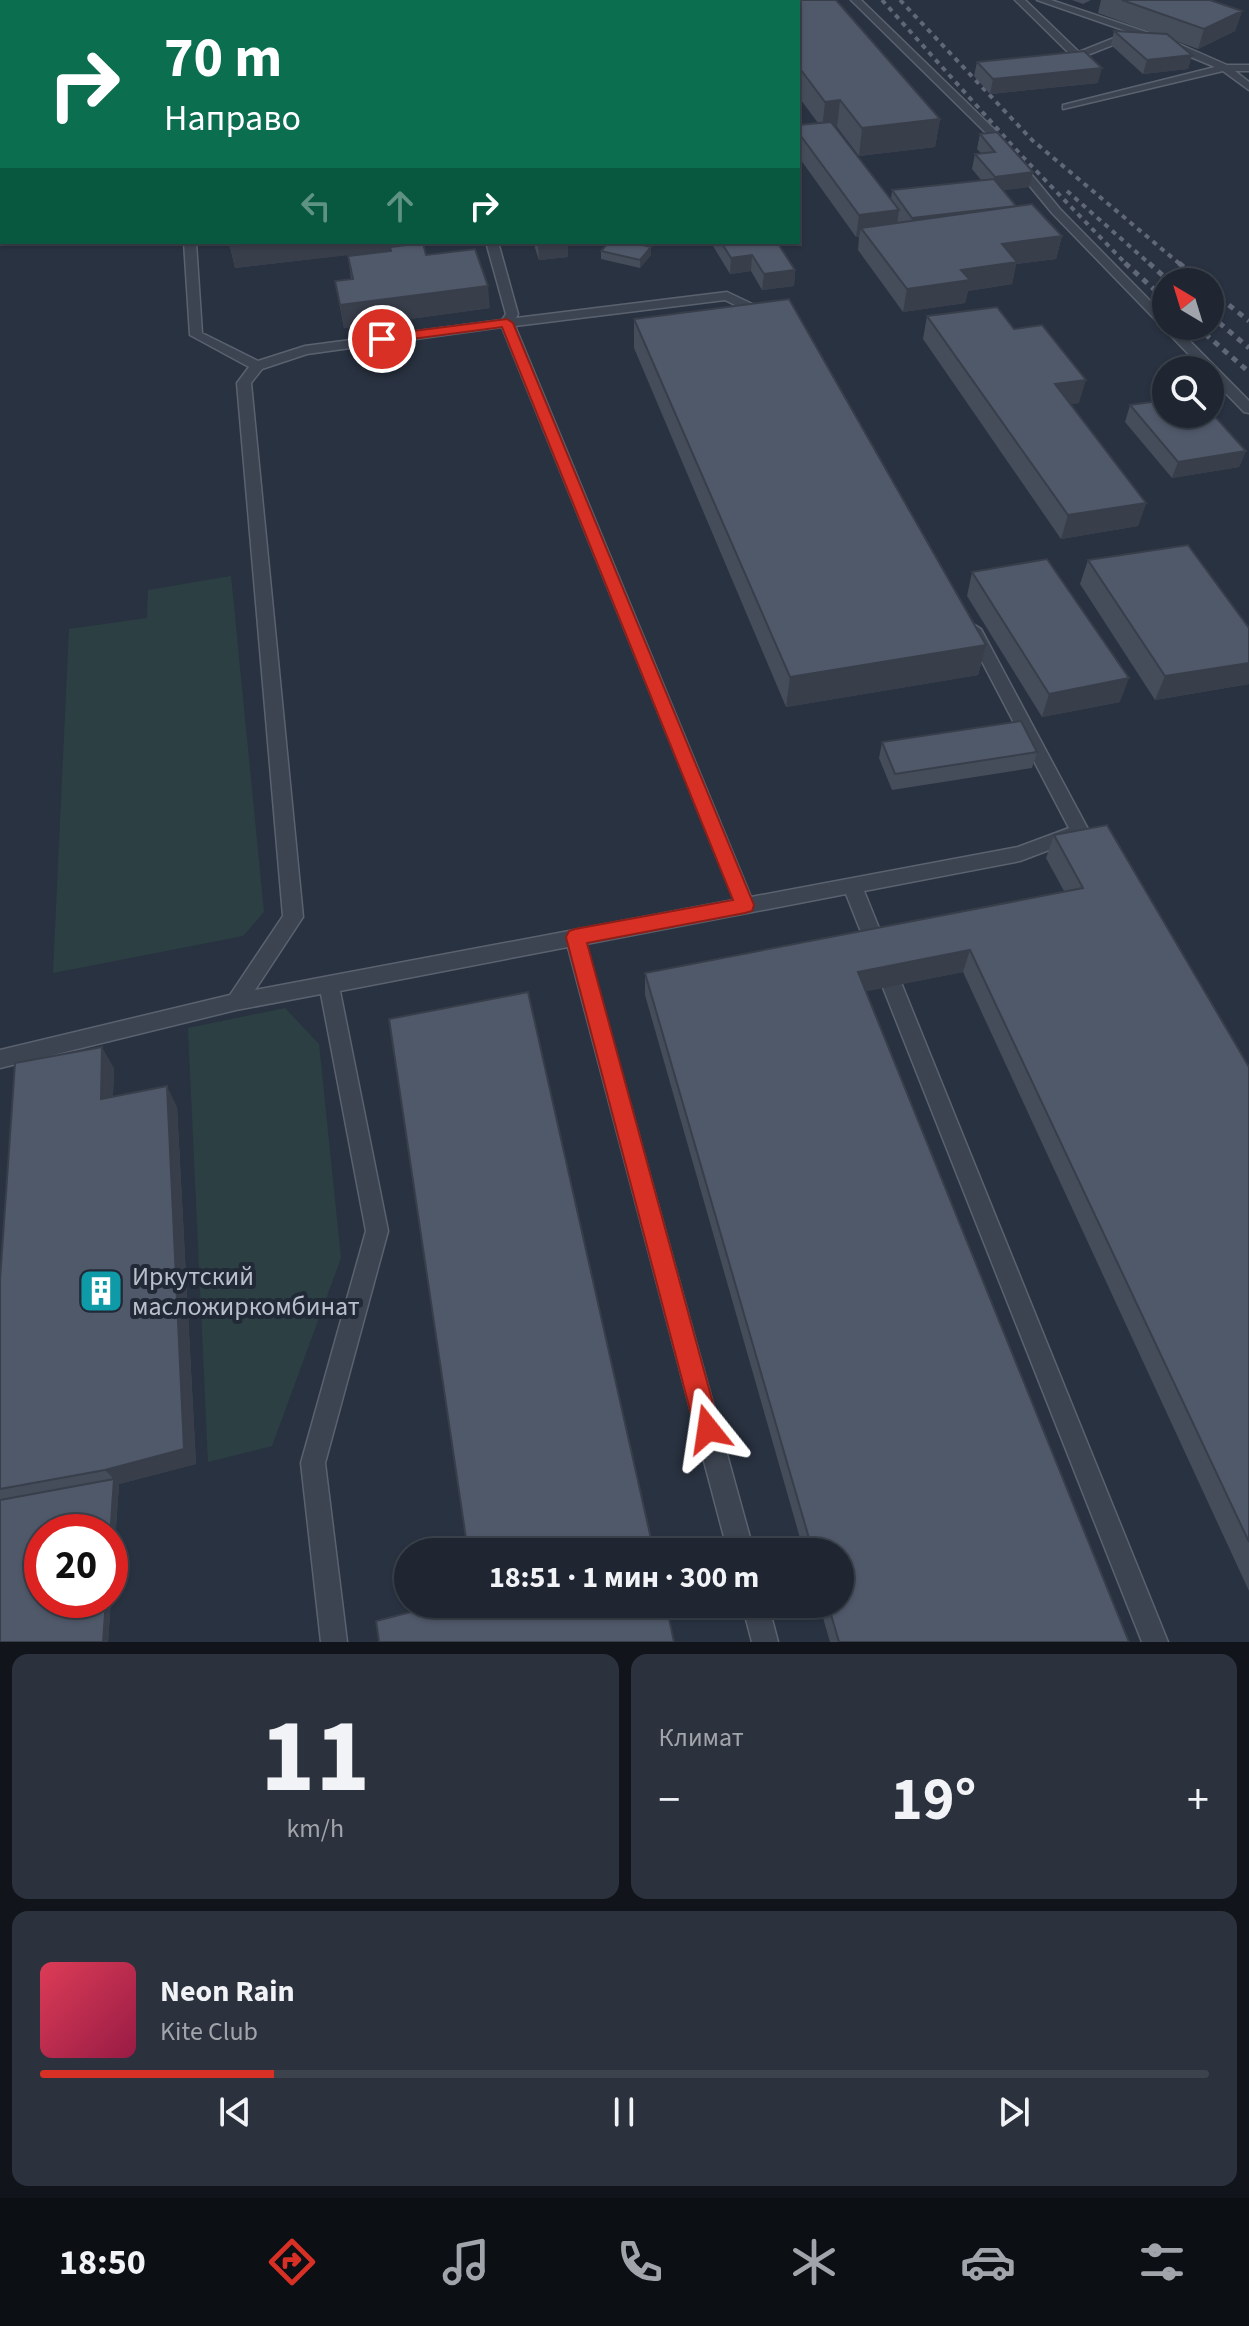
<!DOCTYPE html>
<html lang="ru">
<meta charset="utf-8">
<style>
:root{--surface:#1f2631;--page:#2c323d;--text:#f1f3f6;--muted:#a1a5ab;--line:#3c434d;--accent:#d93025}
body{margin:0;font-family:"Source Sans 3",sans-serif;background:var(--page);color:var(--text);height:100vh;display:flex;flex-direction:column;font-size:30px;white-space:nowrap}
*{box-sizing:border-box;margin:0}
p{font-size:26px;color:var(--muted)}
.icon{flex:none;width:44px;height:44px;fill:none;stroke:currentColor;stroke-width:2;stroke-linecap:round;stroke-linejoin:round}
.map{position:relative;height:1642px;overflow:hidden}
.drawer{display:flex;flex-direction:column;gap:12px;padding:12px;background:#11151b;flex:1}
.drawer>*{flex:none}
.top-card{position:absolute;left:0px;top:0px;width:800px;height:244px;box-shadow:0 2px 6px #0004,0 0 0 2px var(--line);background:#0b6e4f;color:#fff;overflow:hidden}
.needle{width:52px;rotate:322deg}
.buttons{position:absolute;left:1152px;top:268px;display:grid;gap:16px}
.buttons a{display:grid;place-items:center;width:72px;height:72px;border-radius:50%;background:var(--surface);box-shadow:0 2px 6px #0004,0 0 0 2px var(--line);font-size:40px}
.speed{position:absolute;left:24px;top:1514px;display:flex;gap:16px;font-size:40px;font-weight:700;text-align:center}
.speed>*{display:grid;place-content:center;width:104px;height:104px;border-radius:50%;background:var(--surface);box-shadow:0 2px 6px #0004,0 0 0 2px var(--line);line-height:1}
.speed .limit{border:12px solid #d22;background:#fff;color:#111}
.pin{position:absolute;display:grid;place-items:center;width:68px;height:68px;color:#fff;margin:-34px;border:4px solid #fff;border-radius:50%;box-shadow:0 2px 8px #0007}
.me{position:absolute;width:88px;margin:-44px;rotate:345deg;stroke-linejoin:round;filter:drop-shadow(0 0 6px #0008)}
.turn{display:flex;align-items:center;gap:28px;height:168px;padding:0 32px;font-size:36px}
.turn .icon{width:104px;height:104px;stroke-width:2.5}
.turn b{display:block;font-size:56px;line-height:68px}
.lanes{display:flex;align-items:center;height:76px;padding:0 32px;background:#0003;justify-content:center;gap:40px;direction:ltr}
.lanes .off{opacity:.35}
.big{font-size:60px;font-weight:700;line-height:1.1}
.drawer .card{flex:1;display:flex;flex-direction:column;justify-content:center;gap:12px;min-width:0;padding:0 28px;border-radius:16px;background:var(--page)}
.drawer .dial{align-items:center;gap:0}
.dial b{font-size:104px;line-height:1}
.song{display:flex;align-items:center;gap:24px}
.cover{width:96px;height:96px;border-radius:12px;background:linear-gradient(135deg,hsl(350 70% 55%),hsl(340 70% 35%))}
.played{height:8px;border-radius:4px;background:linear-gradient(90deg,var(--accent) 20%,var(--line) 20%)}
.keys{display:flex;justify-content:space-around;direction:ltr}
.heat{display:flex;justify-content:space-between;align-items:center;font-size:44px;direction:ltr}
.drawer .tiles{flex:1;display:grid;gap:12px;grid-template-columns:1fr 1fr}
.card:last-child{grid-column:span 2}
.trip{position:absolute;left:394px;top:1538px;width:460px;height:80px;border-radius:40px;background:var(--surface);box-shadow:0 2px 6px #0004,0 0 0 2px var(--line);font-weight:700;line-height:80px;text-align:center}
.tab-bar{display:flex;height:128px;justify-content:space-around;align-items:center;background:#0c0f14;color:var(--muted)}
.tab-bar .icon{width:56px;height:56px}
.tab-bar .active{color:var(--accent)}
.tab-bar b{font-size:36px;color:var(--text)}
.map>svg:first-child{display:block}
.green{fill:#2c4043}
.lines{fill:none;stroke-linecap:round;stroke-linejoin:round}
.lane-casing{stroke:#5b626f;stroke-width:3}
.lane{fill:#3d4451;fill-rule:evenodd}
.rail-far1{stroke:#606878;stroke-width:4;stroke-dasharray:5 5;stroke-linecap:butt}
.rail{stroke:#606878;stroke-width:5;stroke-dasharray:6 6;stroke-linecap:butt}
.wall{fill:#454d5b}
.shaded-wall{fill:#383e4a}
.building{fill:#50596a;stroke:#383e4a;stroke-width:2}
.route{fill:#d93025;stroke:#8d1f18;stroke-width:2}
.labels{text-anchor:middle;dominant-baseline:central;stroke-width:8;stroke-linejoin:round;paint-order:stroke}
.near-poi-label{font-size:26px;fill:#bac0cb;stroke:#222937;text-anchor:start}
</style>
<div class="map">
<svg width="1249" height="1642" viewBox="0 0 1249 1642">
<rect width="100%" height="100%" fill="#293241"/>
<!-- green -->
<path class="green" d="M231 576 264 912 243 936 53 973 69 629 147 618 148 590Z
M285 1008 319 1044 341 1258 272 1446 208 1462 188 1028Z"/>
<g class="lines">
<!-- lane casing -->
<g class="lane-casing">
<path id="lane" d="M851 0H861L994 129 1060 209 1166 317V326H1175L1249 401V413L1244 412 1210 377V370H1204L1052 213 986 133Z
M1015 0H1025L1079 52 1129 32 1037 0H1051L1170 40 1227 65H1249V71H1235L1249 82V90L1223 71 1063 109V105L1215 67 1138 35 1080 58H1074Z
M184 242H196L202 333 258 361 305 346 502 320 506 314 486 242H498L518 314 516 318 727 292 769 312V318H761L725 300 515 326 751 897 1018 847 1069 828 965 629 973 624 981 629 1089 831 1086 836 1020 861 864 891 1168 1642H1142L846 894 586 944 754 1552H728L568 947 340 991 388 1231 325 1463 347 1642H321L301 1463 366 1231 321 994 236 1010 0 1068V1050L230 995 283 916 237 383 249 367 190 335ZM502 327 734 900 255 990 303 917 251 383 262 369 307 354Z
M742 1604H768L778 1642H752Z"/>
</g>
<!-- lane -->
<use href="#lane" class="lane"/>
<!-- rail-far1 -->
<path class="rail-far1" d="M882 0 1020 154 1127 265
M900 0 1032 140 1181 265
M1067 191 1151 265"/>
<!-- rail -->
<path class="rail" d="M1125 263 1166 300
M1149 263 1170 282
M1179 263 1201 282
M1210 290 1249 321
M1210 315 1249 348
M1196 326 1249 372"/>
</g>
<!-- wall -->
<path class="wall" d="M727 0H836L940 119 935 147 859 156 837 127H835L891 199 892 190 982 181 972 169 975 154 981 153 977 149 980 134 1033 172 1029 187 1003 190 1016 207 1062 236 1056 259 1016 264 1012 284 968 291 965 303 903 312 858 250 859 237H856L798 156V125L818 123 798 96V2H729Z
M1072 0H1091L1083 4Z
M1101 0H1210L1242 11 1235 31 1198 49 1176 41 1192 55 1188 69 1143 74 1111 45 1114 31 1153 33 1098 13Z
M977 62 1098 83 990 94 974 76Z
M229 242H420L426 255 490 308 344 328 335 281 351 279 348 256 390 250 235 268Z
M533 242H568V257L539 260Z
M714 242H777L795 270 794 286 762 290 751 271 730 274 713 246Z
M601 251 651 255 640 268 601 259Z
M927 316 1079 403 1071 404 1146 503 1138 526 1061 539 923 339Z
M634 319 986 645 978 675 786 707 634 348Z
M1130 405 1246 451 1239 467 1172 478 1125 422Z
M1088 560 1249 628V684L1155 700 1080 584Z
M972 572 1120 702 1042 717 967 596Z
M882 742 1037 752 1032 768 892 790 879 758Z
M1054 835 1249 1067V1591L963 972 866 991 1129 1642H830L819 1604H840V1552H804L645 995V973L1064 891 1046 858Z
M114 1068 113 1096 177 1107 196 1464 119 1484 108 1642H0V1280Z"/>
<!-- shaded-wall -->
<path class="shaded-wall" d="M1242 11 1235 31 1198 49 1204 29Z
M1192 55 1188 69 1143 74 1147 60Z
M1102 68 1098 83 990 94 993 79Z
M840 100 837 127 822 129 825 102Z
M940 119 935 147 859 156 862 128Z
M1033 172 1029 187 991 192 995 177Z
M1016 206 910 234 912 218Z
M899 210 896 232 861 228 859 237H856L859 215Z
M1062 236 1056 259 1016 264 1012 284 968 291 965 303 903 312 907 289 961 270 1002 244Z
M264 242H420V247L235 268 230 246Z
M568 242V257L539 260 538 245Z
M651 247V255L640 268V260Z
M752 255 751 271 730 274 731 258Z
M795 270 794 286 762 290 764 274Z
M488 286 490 308 344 328 340 305Z
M1086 380 1079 403 1049 408 1055 384Z
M1246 451 1239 467 1172 478 1178 462Z
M1146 503 1138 526 1061 539 1068 515Z
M986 645 978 675 786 707 790 677Z
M1249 663V684L1155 700 1165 676Z
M1129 678 1120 702 1042 717 1049 694Z
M970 950 963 972 853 994 858 972Z
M102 1047 114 1068 112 1119 101 1099Z
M167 1086 177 1107 196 1464 119 1484 108 1642H103L106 1600H110V1538L114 1479 105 1470Z"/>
<!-- building -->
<path class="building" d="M748 0H836L940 119 862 128 840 100 825 102 798 66V2H749Z
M1122 0H1210L1242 11 1204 29Z
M1114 31 1167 34 1192 55 1147 60Z
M1084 51 1102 68 993 79 977 62Z
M831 122 899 210 859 215 798 132V125Z
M997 132 1033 172 995 177 975 154 995 152 980 134Z
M994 179 1016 206 912 218 892 190Z
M1032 204 1062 236 1002 244 1017 262 961 270 970 280 907 289 861 228Z
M229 242H264L230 246Z
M537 242H566L538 245Z
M609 242H629L651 247 640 260 601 251Z
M721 242H777L795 270 764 274 752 255 731 258Z
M423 243 426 255 475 249 488 286 340 305 335 281 353 279 348 256 391 251 390 247Z
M789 299 986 645 790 677 634 319Z
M997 307 1014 329 1042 325 1086 380 1055 384 1146 503 1068 515 927 316Z
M1166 400V414H1210V411L1246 451 1178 462 1130 405Z
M1188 545 1249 628V663L1165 676 1088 560Z
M1047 559 1129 678 1049 694 972 572Z
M1021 721 1037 752 895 774 882 742Z
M1107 825 1249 1067V1542L970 950 858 972 1129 1642H839L828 1604H840V1552H813L645 973 1083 888 1054 835Z
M528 992 654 1552H468L389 1019Z
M102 1047 101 1099 167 1086 184 1449 105 1470 0 1489V1280L15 1063Z
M114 1479 110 1538V1532H42V1600H106L103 1642H0V1500Z
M442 1604H666L674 1642H379L376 1621Z"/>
<!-- route -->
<path class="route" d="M507 319 513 323 754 905 752 911 745 913 587 943 720 1429 716 1438 708 1441 699 1438 695 1429 566 937 569 931 575 929 733 900 502 327 382 343 376 339 382 335Z"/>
<!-- icons -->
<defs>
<g id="building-square" transform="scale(2.3)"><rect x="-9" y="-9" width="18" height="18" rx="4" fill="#0f9aa8" stroke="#222937"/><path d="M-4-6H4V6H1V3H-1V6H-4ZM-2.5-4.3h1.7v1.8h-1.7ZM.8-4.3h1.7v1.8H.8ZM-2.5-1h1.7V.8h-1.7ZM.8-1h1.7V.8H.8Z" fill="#fff"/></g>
</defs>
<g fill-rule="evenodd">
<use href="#building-square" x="101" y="1291"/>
</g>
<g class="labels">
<!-- near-poi labels -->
<g class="near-poi-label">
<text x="132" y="1276">Иркутский<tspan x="132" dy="30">масложиркомбинат</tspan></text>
</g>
</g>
</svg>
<div class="buttons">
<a><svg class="needle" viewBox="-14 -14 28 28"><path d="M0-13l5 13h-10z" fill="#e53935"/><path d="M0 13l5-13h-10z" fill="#a1a5ab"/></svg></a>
<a><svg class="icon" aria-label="search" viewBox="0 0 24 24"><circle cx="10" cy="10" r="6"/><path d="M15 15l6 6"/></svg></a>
</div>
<div class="speed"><div class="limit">20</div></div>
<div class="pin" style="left:382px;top:339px;background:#d93025"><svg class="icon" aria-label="arrive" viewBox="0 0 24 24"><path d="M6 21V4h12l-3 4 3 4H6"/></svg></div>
<svg class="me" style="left:708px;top:1429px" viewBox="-20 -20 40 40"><path d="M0-17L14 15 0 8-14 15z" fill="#d93025" stroke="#fff" stroke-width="4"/></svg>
<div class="trip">18:51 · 1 мин · 300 m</div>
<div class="top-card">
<div class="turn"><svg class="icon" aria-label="right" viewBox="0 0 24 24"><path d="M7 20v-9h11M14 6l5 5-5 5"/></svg><div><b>70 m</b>Направо</div></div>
<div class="lanes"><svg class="icon off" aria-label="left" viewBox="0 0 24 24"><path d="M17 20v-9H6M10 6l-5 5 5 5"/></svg><svg class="icon off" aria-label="ahead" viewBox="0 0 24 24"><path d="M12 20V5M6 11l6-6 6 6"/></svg><svg class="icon" aria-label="right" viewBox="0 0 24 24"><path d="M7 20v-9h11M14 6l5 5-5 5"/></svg></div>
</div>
</div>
<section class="drawer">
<div class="tiles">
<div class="card dial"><b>11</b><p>km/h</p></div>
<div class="card"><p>Климат</p>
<div class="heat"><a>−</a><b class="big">19°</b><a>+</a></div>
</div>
<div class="card">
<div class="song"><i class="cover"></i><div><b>Neon Rain</b><p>Kite Club</p></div></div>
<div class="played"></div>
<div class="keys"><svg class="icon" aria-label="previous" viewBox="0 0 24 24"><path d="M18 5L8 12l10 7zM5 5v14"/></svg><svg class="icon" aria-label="pause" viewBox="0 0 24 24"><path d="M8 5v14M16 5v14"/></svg><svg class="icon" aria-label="next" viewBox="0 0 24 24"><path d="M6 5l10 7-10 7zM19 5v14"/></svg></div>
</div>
</div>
</section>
<nav class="tab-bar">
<b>18:50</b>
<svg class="icon active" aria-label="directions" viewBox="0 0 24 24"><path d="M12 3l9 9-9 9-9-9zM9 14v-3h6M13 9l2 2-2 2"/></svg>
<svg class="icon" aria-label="music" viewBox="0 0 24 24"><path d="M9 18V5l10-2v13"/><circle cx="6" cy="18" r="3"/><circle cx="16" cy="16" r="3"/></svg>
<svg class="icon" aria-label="phone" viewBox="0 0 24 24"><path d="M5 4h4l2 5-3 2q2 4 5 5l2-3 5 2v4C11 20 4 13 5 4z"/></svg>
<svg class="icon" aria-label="climate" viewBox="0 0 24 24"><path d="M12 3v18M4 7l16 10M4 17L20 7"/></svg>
<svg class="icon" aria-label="car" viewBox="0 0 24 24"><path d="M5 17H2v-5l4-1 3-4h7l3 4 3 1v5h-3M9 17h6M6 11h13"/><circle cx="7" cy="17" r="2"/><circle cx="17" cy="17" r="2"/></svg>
<svg class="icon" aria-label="filters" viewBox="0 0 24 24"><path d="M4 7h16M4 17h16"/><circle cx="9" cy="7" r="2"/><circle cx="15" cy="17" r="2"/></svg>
</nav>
